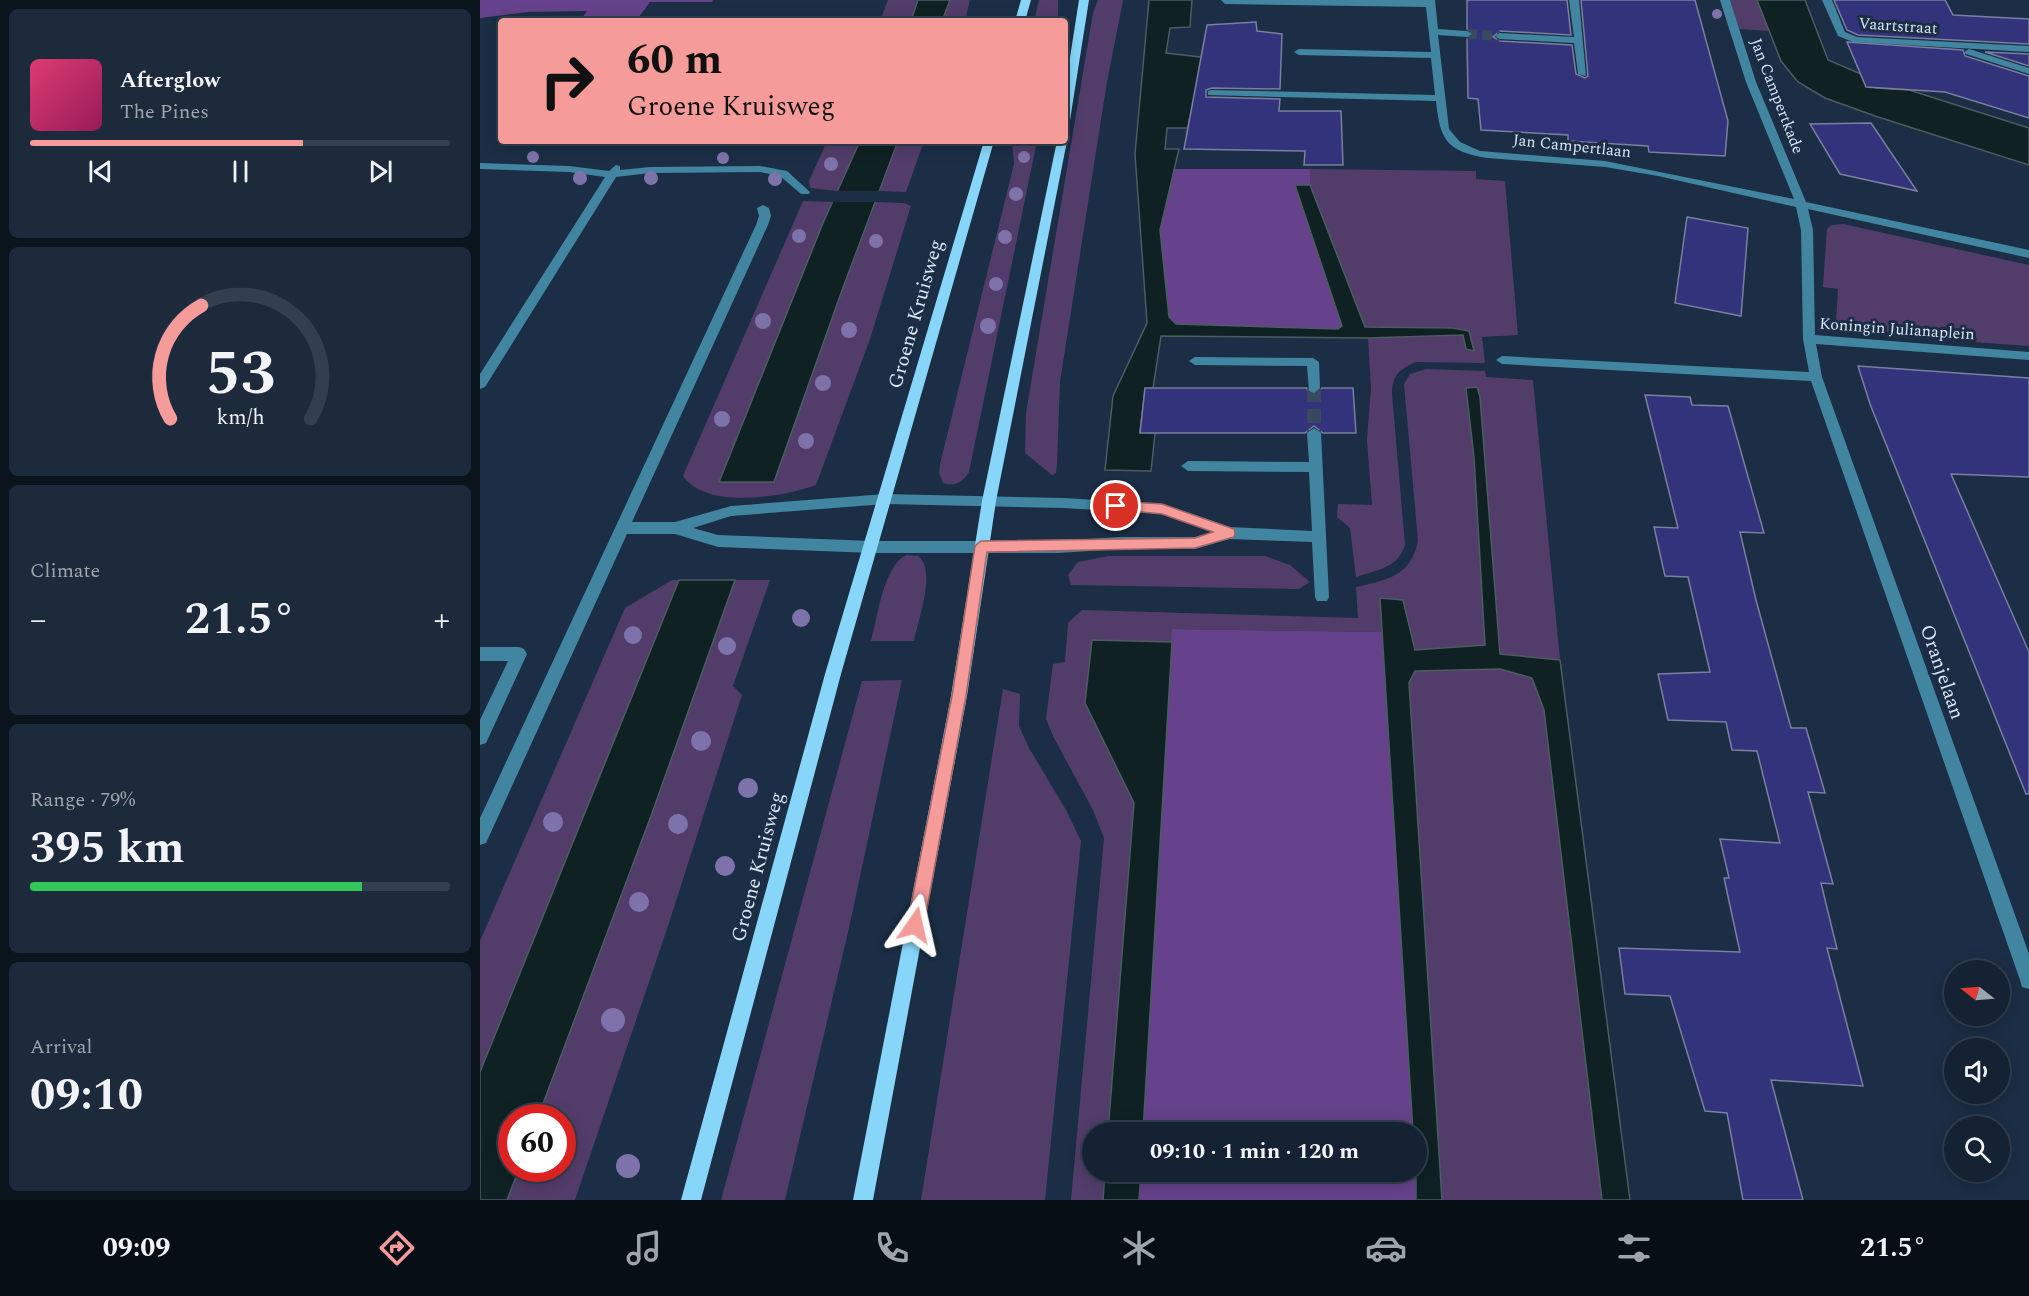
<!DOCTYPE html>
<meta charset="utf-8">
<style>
:root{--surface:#142234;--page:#1d2a3c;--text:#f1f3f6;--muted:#9da4ac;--line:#333f4f;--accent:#f59b9a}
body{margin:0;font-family:Spectral,serif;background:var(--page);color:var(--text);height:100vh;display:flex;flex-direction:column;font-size:22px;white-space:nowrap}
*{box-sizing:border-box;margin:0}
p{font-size:20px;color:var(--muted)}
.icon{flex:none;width:33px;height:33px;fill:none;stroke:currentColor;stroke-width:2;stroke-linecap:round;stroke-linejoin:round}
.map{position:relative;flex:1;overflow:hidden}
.drawer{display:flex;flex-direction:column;gap:9px;padding:9px;background:#0b131d;width:480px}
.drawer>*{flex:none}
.top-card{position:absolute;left:18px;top:18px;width:570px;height:126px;border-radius:6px;box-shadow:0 3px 15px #0003,0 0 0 2px var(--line);background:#f59b9a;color:#111;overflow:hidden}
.needle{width:39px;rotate:287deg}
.buttons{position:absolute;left:1464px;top:960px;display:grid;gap:12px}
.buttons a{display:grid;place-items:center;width:66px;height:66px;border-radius:50%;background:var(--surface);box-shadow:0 3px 15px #0003,0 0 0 2px var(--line);font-size:30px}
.speed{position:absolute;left:18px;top:1104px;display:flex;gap:12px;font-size:30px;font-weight:700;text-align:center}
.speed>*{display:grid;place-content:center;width:78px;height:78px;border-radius:50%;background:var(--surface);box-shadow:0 3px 15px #0003,0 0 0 2px var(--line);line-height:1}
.speed .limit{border:9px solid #d22;background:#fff;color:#111}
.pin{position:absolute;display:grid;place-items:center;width:51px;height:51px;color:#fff;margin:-26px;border:3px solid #fff;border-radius:50%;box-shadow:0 2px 6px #0007}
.me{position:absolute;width:66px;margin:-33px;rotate:11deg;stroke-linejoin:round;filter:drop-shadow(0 0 4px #0008)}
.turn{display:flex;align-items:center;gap:21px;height:126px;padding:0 30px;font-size:27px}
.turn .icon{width:78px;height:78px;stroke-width:2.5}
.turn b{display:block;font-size:42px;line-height:51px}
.big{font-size:45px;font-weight:700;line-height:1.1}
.drawer .widget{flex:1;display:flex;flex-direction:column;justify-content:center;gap:9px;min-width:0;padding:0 21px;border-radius:9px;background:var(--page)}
.drawer .dial{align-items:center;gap:0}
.dial svg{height:156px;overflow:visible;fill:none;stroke:var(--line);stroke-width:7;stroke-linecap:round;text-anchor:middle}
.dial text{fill:var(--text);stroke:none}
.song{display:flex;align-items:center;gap:18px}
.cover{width:72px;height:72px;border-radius:9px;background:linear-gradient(135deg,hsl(340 70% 55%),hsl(330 70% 35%))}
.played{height:6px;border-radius:3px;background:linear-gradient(90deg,var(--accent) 65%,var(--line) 65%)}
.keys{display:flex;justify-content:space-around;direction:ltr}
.heat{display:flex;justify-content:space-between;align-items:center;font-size:33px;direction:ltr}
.charge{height:9px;border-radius:4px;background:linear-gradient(90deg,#34c759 79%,var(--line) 0)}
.trip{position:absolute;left:602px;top:1122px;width:345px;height:60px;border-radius:30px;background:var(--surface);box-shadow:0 3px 15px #0003,0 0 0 2px var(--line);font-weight:700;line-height:60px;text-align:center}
.tabs{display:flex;height:96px;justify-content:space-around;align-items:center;background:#080e15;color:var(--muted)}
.tabs .icon{width:42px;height:42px}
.tabs .on{color:var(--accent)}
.tabs b{font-size:27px;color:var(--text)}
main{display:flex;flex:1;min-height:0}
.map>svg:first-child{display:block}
.green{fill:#523d6a}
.forest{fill:#65428b}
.water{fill:#0f2123;stroke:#4c5c62;stroke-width:1.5}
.pier{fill:#1b2e45}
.building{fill:#33337b;stroke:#7a7e9f;stroke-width:1.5}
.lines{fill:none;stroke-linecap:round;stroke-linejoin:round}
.minor-tunnel-far1{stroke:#384a60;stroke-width:10;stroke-dasharray:10 5;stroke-linecap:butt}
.minor-tunnel{stroke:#384a60;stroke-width:14;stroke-dasharray:14 7;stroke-linecap:butt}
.minor{fill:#4185a1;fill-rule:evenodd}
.major{fill:#87d6f9;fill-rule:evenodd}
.tree{fill:#7e72aa}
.route{fill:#f59b9a;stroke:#9f6564;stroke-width:1.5}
.labels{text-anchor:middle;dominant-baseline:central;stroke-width:6;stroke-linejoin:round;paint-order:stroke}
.far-street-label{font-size:16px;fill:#dae6f6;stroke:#1b2e45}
.street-label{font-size:20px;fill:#dae6f6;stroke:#1b2e45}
</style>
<main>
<section class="drawer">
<div class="widget">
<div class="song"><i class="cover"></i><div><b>Afterglow</b><p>The Pines</p></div></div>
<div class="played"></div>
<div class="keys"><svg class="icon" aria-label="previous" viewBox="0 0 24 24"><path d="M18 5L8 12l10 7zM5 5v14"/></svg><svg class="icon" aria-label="pause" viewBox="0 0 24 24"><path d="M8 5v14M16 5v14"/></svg><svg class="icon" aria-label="next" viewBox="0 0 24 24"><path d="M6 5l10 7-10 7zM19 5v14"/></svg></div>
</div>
<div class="widget dial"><svg viewBox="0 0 100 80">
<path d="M14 69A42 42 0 1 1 86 69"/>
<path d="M14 69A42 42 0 0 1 30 11" stroke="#f59b9a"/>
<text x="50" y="56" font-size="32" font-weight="700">53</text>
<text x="50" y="72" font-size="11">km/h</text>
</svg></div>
<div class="widget"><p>Climate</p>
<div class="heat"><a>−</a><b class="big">21.5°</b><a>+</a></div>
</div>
<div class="widget"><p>Range · 79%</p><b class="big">395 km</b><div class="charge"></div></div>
<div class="widget"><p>Arrival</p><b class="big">09:10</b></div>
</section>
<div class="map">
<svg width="1549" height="1200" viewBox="0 0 1549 1200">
<rect width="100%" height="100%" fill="#1b2e45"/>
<!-- green -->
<path class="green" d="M408 0H438L431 21H400Z
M470 0H490L485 21H462Z
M559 0H578V21H554Z
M618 0H643L626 88 580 382 577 463 576 473 572 475 545 453 546 413 613 13Z
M1250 0H1277L1289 31 1259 29Z
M347 141H380L357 191 330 188 329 181Z
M418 141H444L426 192 400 191Z
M532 141H557L489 472C483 482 475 487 463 483L459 473 460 464 534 164Z
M830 169 996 171V179L1025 181 1038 335 1002 337 1005 363 936 362C919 369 912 376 912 394L925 545C918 568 897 570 876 577L870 528 857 517 858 504 892 505 887 440 891 388 888 338 983 335 989 331 972 328 885 327 830 185Z
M323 201 353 202 239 481 361 293 396 202 424 203 431 206 390 339 336 485C303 497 226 510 203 476Z
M1363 224 1549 265V346L1354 332 1349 329 1343 319 1356 322 1358 289 1343 287 1347 229 1352 225Z
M946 369 1005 371 1006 377 1053 380 1080 660 1020 655 1000 397 986 389 994 457 1005 646 934 650 923 601 900 599 902 632 693 629 692 642 612 640 605 703 654 802 628 1132H612V1172H625L623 1200H591L624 838 613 810 574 738 566 719 573 664 585 662 588 623 602 610 878 618 876 587C907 580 931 576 938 541L924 384 930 374Z
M426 555 438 556C457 570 438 620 434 641H391C398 616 403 567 426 555Z
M629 556H785L810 565 830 582 819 589 591 585 588 575 598 562Z
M192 580H199L0 1072V941L145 608Z
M255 580H290L253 686 262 695 188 926 95 1200H27L39 1169 82 1168V1118L58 1117 171 816Z
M1020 669 1052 678 1064 710 1122 1200H962L929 683 934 671Z
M422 680 369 928 305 1200H241L382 681Z
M523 689 540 694 539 726 549 748 586 810 601 841 565 1200H441Z"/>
<!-- forest -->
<path class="forest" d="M0 0H233L232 2H170L156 21H100L107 11 48 12 0 18Z
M694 169H830V185L815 186 862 325 858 329 696 324 688 317 680 230Z
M692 629 902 632 933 1132H663Z
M661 1172H935L936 1200H659Z"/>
<!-- water -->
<path class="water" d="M438 0H470L462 21H431Z
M669 0H712L710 27 690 28 686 53 729 58 719 120H709L708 128H687L685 149H699L680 230 689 317 696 324 858 329 862 326 815 185H830L885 327 972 328 989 331 994 351 986 349 983 335 888 338 681 336 673 388 665 389 660 432 675 433 671 471 625 470 633 396 667 323 655 154Z
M1277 0H1325L1348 60 1381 74 1384 81 1396 88 1429 90 1549 128V165L1398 117 1345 98 1318 82 1301 61Z
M380 141H418L361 293 294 482H239L343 223Z
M997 387 1000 397 1020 654 1080 660 1150 1200H1122L1064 710 1052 678 1020 669 935 671 929 683 962 1200H936V1132H933L900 598 923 600 935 650 1005 645 994 457 986 388Z
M199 580H255L171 816 58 1117 32 1118V1168L39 1169 27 1200H0V1072Z
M612 640 692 642 663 1132H628L654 803 605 703Z
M625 1172H661L659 1200H623Z"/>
<!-- pier -->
<path class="pier" d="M354 191H403L399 202H349Z"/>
<!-- building -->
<path class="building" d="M987 0H1087L1091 35 1020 31 1013 37 1020 41 1092 45 1096 74 1105 78 1108 76 1101 0H1215L1248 121 1245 156 1169 152 1168 146 1088 141V135L1001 130 998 99 988 98 987 39 994 33 987 29Z
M1354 0H1465L1473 15 1549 19V44L1378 35 1367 30Z
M776 22 777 31 802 34 800 89 732 88 726 90V97L800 99 799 111H861L863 165H824L825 151 704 149 727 25Z
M1367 42 1483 50 1485 56 1549 76V118L1465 92 1386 87Z
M1505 52 1549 54V66Z
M1391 123 1437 191 1360 174 1330 124Z
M1207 217 1268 228 1261 316 1195 303Z
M1378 366 1549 378V477L1471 474 1549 652V794H1546L1390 404Z
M665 388H827L828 393 833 395 842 388H873L876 433H843L834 426 825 433H660Z
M1165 395 1210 397 1212 405 1248 406 1284 533 1260 532 1276 600 1311 728H1326L1345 793 1328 792 1353 884 1341 883 1357 949 1347 948 1383 1086 1291 1080 1323 1200H1263L1247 1113 1225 1111 1190 996 1145 994 1139 948 1260 952 1244 878H1249L1240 839 1300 843 1277 751 1252 750 1246 722 1188 720 1178 674 1230 672 1208 577 1185 576 1174 527 1198 528Z"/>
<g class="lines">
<!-- minor-tunnel-far1 -->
<path class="minor-tunnel-far1" d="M987 34 1020 36"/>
<!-- minor-tunnel -->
<path class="minor-tunnel" d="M834 388V433"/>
<!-- minor -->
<path class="minor" d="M741 0H955L958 29 987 31 992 34 987 37 958 35 969 129 980 142 1000 151 1125 161 1314 199 1266 82 1240 0H1250L1276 82 1326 202 1549 250V258L1328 209 1333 230 1335 335 1549 352V360L1336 344 1342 377 1549 954V989L1542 987 1540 980 1331 381 1022 364 1016 360 1022 356 1329 372 1323 339 1321 230 1316 207 1178 176 1125 167 1007 158C966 151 960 140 956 101L728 95V91L732 90 955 95 951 58 819 55 814 52 819 49 951 52 946 7 745 4Z
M1089 0H1099L1106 76 1098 74 1094 43 1020 39 1015 36 1020 33 1094 37Z
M1342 0H1352L1365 32 1377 37 1549 46V52L1373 42 1358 36Z
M1489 49 1549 68V74L1486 54 1484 52Z
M0 163 89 166 129 171 136 165 140 166V170L170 167 280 166 307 171 330 192 329 194H321L300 176 280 172 170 173 136 177 5 387 0 389V374L125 177 89 172 0 169Z
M283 205 289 208 291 216 288 225 152 522H195L251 506 405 494 583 498 683 504 750 527 832 531 829 472 708 471 701 466 708 461 829 462 827 433 834 428 841 433 849 597 847 601H837L835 597 832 542 749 539 715 549H641L578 553H392L238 547 195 534H147L6 843 0 845V818L276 225 279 216 277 208ZM405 504 583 508 682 514 732 532 715 537H641L578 541H392L238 535 213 528 251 516Z
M715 357 833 358 839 362 840 388 834 393 829 391 827 366 715 365 709 361Z
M0 647H39L44 649 47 654 6 743 0 745V720L28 661H0Z"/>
<!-- major -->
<path class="major" d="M541 0H551L545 21H535Z
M599 0H609L590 120 585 123V89Z
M585 139 587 141 516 501 487 696 393 1200H373L471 696 502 501 577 141H585Z
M504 141H514L361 674 221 1200H201L345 674Z"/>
</g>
<!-- trees -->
<g class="tree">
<circle cx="1237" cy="14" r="5"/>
<circle cx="53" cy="157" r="6"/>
<circle cx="544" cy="157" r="6"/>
<circle cx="243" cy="158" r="6"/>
<circle cx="351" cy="164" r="7"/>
<circle cx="100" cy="178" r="7"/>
<circle cx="171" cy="178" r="7"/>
<circle cx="295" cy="179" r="7"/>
<circle cx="536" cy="194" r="7"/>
<circle cx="319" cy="236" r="7"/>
<circle cx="525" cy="237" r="7"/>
<circle cx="396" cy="241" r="7"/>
<circle cx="516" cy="284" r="7"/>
<circle cx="283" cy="321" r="8"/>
<circle cx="508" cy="326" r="8"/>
<circle cx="369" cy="330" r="8"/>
<circle cx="343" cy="383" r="8"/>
<circle cx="242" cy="419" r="8"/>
<circle cx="326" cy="441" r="8"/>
<circle cx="321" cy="618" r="9"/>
<circle cx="153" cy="635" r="9"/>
<circle cx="247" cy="646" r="9"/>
<circle cx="221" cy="741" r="10"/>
<circle cx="268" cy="788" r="10"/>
<circle cx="73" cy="822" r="10"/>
<circle cx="198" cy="824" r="10"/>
<circle cx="245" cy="866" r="10"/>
<circle cx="159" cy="902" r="10"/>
<circle cx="133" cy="1020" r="12"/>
<circle cx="148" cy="1166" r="12"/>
</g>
<!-- route -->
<path class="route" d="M636 501 682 504 754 529 755 533 754 537 715 548 507 552 486 696 444 925 441 931 435 933 429 931 427 925 472 696 495 546 501 541 715 538 733 532 682 514 631 509 629 506Z"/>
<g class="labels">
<!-- far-street labels -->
<g class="far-street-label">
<text transform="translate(1418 26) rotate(4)">Vaartstraat</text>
<text transform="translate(1297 96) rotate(69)">Jan Campertkade</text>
<text transform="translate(1092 146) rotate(6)">Jan Campertlaan</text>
<text transform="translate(1417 329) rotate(4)">Koningin Julianaplein</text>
</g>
<!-- street labels -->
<g class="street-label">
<text transform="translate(436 314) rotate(-74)">Groene Kruisweg</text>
<text transform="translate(1462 672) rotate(71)">Oranjelaan</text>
<text transform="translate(278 867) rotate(-75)">Groene Kruisweg</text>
</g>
</g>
</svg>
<div class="buttons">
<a><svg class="needle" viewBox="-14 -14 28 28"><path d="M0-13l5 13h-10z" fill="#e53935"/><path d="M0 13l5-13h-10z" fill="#9da4ac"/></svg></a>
<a><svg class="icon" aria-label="sound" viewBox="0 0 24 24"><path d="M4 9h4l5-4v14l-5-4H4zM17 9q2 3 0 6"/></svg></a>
<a><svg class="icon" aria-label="search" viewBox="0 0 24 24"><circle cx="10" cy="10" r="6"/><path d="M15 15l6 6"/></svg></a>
</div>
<div class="speed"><div class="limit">60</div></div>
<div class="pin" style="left:636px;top:506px;background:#d93025"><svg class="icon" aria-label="arrive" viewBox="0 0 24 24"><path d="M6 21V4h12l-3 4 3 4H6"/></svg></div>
<svg class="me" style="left:435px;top:925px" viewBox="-20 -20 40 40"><path d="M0-17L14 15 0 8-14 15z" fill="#f59b9a" stroke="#fff" stroke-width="4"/></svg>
<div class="trip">09:10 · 1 min · 120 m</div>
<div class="top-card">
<div class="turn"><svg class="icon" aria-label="right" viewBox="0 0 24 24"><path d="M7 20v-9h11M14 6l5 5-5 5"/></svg><div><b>60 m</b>Groene Kruisweg</div></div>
</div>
</div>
</main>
<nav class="tabs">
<b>09:09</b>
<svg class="icon on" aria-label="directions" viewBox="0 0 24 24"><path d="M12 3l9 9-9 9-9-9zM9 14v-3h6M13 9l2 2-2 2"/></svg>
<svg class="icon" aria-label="music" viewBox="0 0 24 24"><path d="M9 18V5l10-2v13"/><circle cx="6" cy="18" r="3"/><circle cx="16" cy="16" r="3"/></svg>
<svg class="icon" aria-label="phone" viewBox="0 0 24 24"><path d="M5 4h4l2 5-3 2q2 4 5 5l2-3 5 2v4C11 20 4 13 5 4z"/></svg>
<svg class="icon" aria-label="climate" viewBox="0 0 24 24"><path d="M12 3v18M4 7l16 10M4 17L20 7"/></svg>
<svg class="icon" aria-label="car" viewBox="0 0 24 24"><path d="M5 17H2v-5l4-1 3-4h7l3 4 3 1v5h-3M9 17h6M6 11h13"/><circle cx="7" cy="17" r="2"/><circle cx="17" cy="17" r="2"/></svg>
<svg class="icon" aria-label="filters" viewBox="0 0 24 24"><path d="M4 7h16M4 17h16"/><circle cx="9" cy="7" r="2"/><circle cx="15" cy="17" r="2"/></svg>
<b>21.5°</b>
</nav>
